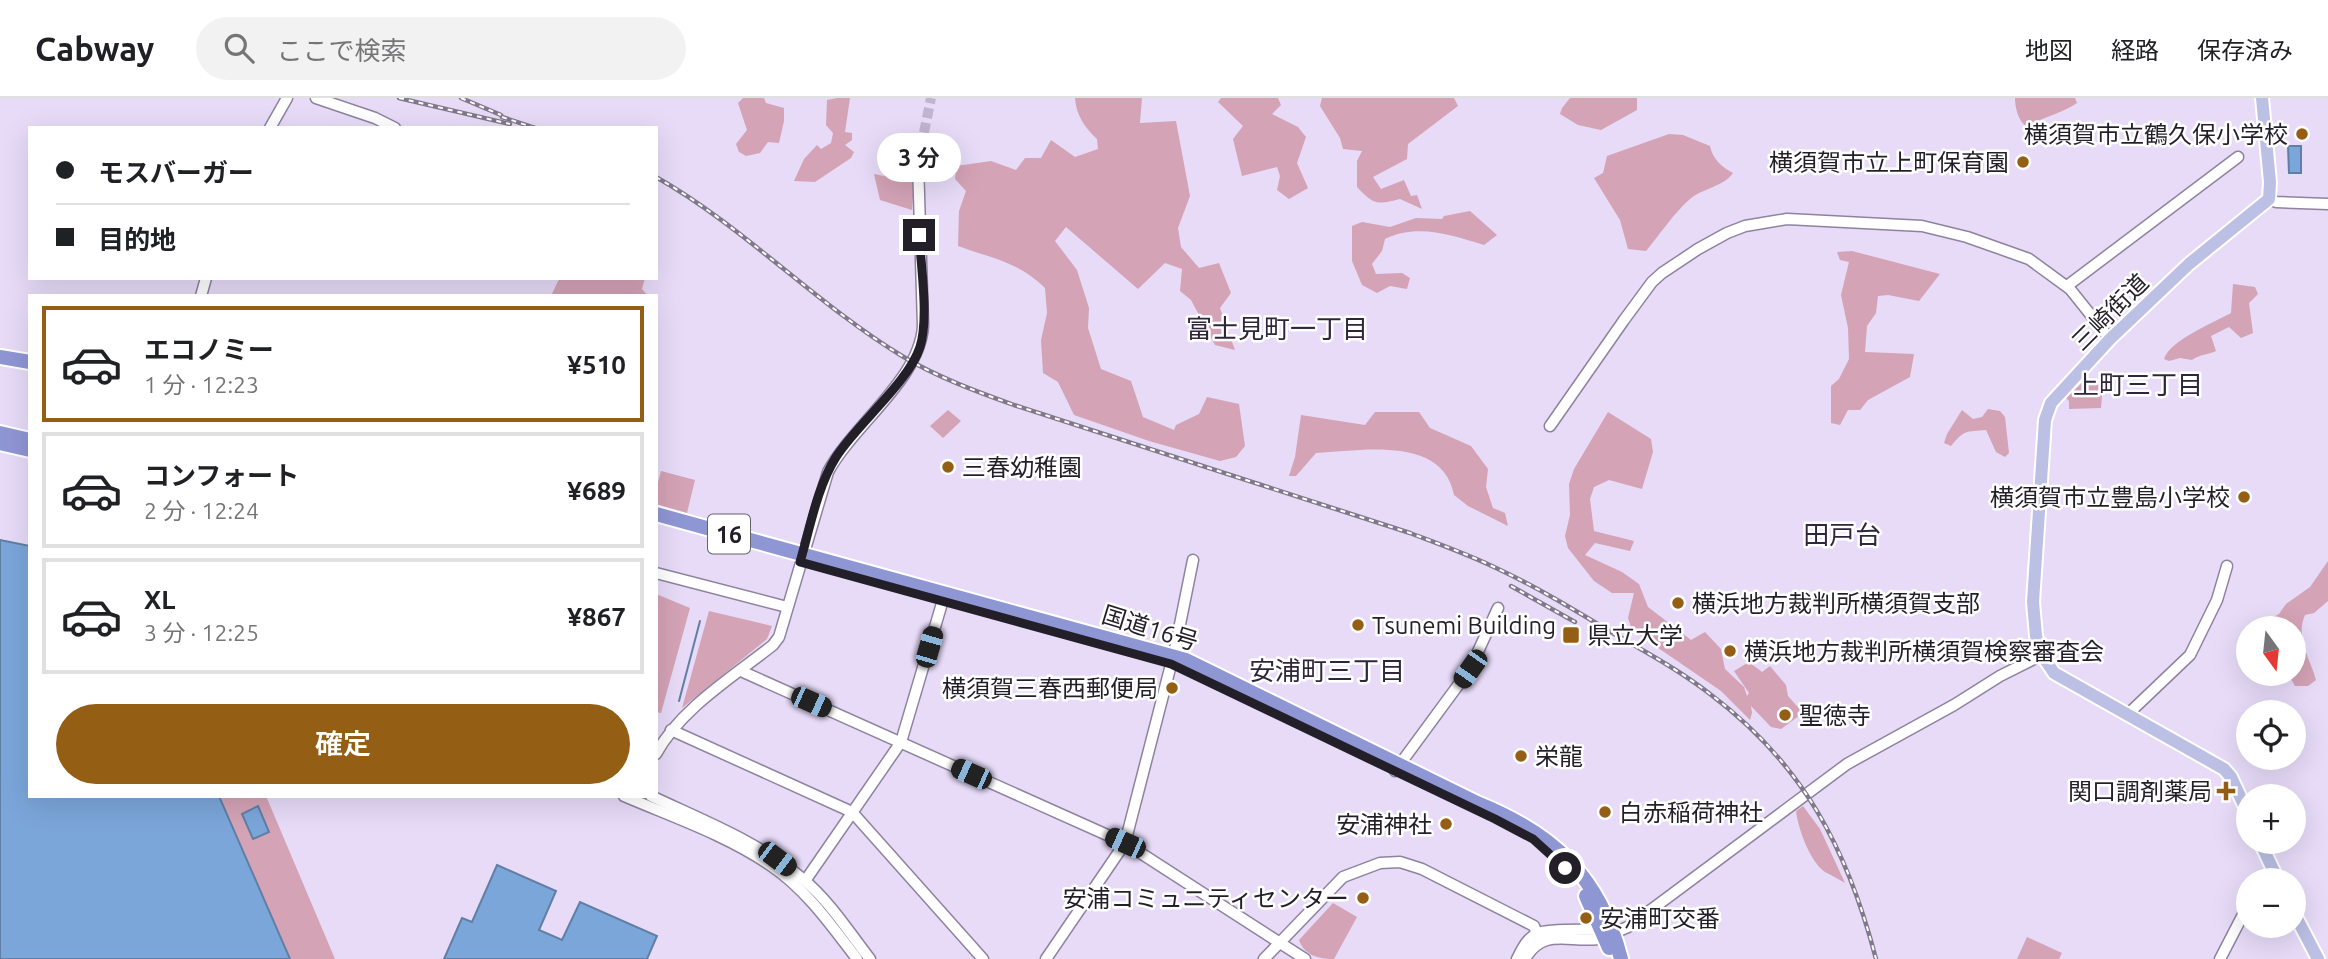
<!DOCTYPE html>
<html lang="ja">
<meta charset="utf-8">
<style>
body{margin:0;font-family:Ubuntu,"Noto Sans JP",sans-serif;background:#f2f2f2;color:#202124;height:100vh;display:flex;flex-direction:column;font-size:26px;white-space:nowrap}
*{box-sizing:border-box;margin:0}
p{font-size:23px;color:#757577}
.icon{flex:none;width:38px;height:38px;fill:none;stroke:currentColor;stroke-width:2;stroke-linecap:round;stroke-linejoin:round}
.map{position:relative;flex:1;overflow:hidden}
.details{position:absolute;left:28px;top:196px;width:630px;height:504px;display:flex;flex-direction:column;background:#fff;border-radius:0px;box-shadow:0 7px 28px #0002}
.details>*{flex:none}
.top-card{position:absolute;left:28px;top:28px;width:630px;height:154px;border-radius:0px;box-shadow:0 7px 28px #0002;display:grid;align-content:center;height:154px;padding:0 28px;background:#fff}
.needle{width:46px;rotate:165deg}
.tools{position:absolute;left:2236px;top:518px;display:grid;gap:14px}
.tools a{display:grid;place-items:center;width:70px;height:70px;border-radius:50%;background:#fff;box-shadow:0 7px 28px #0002;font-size:35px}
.end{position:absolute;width:32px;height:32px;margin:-16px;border:9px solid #231f29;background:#fff;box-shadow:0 0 0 4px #fff}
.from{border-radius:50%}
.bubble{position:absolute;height:49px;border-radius:24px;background:#fff;box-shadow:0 7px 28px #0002;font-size:23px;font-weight:600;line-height:49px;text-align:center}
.car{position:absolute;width:21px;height:42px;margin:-21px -10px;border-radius:9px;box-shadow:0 0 5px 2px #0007;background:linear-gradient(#222 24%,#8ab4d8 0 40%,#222 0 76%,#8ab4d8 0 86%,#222 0)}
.top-card b{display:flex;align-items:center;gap:24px;height:66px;font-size:26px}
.top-card b+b{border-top:2px solid #e0e0e0}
.top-card i{width:18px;height:18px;background:#202124}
ul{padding:12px 0 0;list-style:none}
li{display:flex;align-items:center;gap:21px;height:116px;margin:0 14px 10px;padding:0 14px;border:4px solid #e0e0e0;border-radius:0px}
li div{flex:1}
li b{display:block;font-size:26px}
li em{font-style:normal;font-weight:600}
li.selected{border-color:#945e14}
li>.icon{width:63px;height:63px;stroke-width:1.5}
.cta{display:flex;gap:14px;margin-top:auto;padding:14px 28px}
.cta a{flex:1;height:80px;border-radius:42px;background:#945e14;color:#fff;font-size:28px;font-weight:600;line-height:80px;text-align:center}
header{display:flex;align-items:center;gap:42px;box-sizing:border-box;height:98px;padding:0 35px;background:#fff;border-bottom:2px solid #e0e0e0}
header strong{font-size:33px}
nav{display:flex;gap:38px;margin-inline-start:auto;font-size:24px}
.search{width:490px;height:63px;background:#f2f2f2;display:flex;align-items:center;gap:18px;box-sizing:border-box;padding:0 24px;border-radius:38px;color:#757577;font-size:26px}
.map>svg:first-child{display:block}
.green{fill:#d4a3b6}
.water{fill:#7ba6da;stroke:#617ea5;stroke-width:2}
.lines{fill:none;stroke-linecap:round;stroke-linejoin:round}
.stream{stroke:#617ea5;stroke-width:2}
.minor-tunnel{stroke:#c0b5cf;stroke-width:10;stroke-dasharray:10 5;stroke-linecap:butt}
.minor-casing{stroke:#8e839e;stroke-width:13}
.major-casing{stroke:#fff;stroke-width:16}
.highway-casing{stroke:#fff;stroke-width:18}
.minor{stroke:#fff;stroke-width:10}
.major{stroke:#bcc0e5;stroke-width:12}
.highway{stroke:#8f96d4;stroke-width:14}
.rail-casing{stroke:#80788b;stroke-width:4.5}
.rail{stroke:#fff;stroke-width:2;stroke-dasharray:5;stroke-linecap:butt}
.route{stroke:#231f29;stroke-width:9}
.poi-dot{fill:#945e14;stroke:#fff;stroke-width:2.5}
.labels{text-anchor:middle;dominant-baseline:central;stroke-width:5;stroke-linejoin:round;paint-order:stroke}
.shield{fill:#fff;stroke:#656269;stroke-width:2}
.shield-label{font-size:23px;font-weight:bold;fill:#231f29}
.poi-label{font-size:24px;fill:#231f29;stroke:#fff;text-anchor:start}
.street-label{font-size:24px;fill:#231f29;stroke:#fff}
.neighbourhood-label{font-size:26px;fill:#2f263c;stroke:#fff}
</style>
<header>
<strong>Cabway</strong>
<div class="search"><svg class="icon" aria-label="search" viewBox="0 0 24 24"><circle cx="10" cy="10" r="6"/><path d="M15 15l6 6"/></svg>ここで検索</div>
<nav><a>地図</a><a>経路</a><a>保存済み</a></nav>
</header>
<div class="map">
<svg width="2328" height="861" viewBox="0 0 2328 861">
<rect width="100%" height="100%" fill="#e7dbf8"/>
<g class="green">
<polygon points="743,0 764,0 766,5 784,10 784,23 779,45 768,44 760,55 746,58 739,54 736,46 747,32 738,5"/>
<polygon points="837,0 850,0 845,34 852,35 852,42 845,47 854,54 851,60 815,84 794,83 804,61 817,47 821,51 831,45 833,35 826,27 827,2"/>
<path d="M1075 0H1142L1140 25 1176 23 1190 98 1178 130 1181 149 1199 170 1219 165 1231 195 1220 210 1235 252 1215 247 1191 202 1180 193 1182 171 1165 165 1138 191 1066 129 1055 143 1077 172 1089 210 1088 230 1101 271 1131 283 1143 319 1174 332 1176 327 1199 316 1207 299 1239 306 1245 348 1236 359 1220 363 1149 343 1074 317 1058 284 1043 275 1041 242 1047 215 1045 190C1017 163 993 161 958 148L959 113 966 93 955 81 956 68 991 63 1016 72 1025 60H1041L1051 42 1075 59 1098 51 1097 41C1085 30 1076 17 1075 0Z"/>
<polygon points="1221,0 1278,0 1281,7 1272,16 1298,29 1306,39 1297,65 1308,90 1289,101 1277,92 1280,78 1277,69 1242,78 1233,41 1243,28 1218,4"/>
<path d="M1322 0H1454L1458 8 1408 46 1407 61 1373 79 1381 91 1404 82 1411 98 1417 97 1422 111 1400 101C1377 107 1374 107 1357 89V63L1362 53 1343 51 1340 40 1320 8Z"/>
<polygon points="1570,0 1637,0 1637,12 1601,32 1578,27 1560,16 1562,10"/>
<path d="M2015 0H2075L2077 5C2062 15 2043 20 2026 28 2018 23 2015 9 2015 0Z"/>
<path d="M1669 36 1683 37 1710 48C1713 62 1722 69 1733 75 1723 89 1703 90 1690 101 1674 115 1660 136 1646 153L1628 151 1620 122 1594 80 1603 75 1607 58Z"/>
<path d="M912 45 924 61 914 85 912 112 880 102 874 76 884 78C888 56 889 49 912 45Z"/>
<path d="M1470 113 1497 137 1484 147C1452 137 1417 125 1385 141L1382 153 1372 166 1376 176 1402 175 1410 180 1407 191 1390 188 1377 195 1362 187 1352 163V128L1362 124 1390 129 1416 120 1442 121 1444 118Z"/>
<polygon points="1852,153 1940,176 1919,203 1888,197 1878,198 1876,215 1867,228 1865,254 1914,256 1910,279 1868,302 1860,312 1848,312 1840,327 1831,325 1831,288 1839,281 1849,261 1848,230 1841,197 1849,164 1840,162 1837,154"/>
<polygon points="562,180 645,180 642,191 648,198 551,198 558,183"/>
<path d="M2233 186 2255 189 2258 196 2249 205 2253 235 2241 240 2229 229 2211 238 2216 253C2208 257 2200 256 2192 262L2180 260 2169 263 2164 261C2170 242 2213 225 2231 215Z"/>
<polygon points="2083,284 2103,286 2101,310 2069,311 2069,303 2066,300"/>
<path d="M1988 311 2000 313 2005 319 2009 355 2005 359 1996 354 1986 332C1966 334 1965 331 1951 348L1944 345 1947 336 1962 312 1973 321 1982 319Z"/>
<polygon points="948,312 961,323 943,340 930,328"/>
<path d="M1375 314H1419L1430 330 1471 348 1488 371 1486 389 1493 410 1505 415 1508 428 1468 408 1454 397C1443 337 1360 353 1316 355L1296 378H1289L1295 359 1301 317 1365 327Z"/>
<polygon points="1608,314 1651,341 1653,354 1642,391 1609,382 1594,389 1590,401 1594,433 1634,443 1630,453 1595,445 1585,457 1622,474 1639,486 1648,509 1691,542 1705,534 1721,551 1725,571 1744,589 1747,598 1749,595 1734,573 1749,564 1762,574 1770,568 1786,587 1788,598 1803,615 1781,631 1771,629 1751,608 1752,615 1750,622 1721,593 1632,532 1628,520 1634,495 1612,495 1594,483 1568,450 1565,438 1570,417 1569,386 1574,371"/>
<polygon points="661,373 695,382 687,415 656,406 656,391"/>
<path d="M2328 463V503L2314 515 2305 517C2295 540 2310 560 2316 582L2308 588H2295L2288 576H2294V530H2249V549H2244L2243 540 2249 526 2262 525 2279 516 2286 506 2310 489Z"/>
<polygon points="656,496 690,510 661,615 656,614"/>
<polygon points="709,513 772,528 767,541 682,610"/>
<polygon points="220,698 266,698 335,861 290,861"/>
<path d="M1803 708 1820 731 1845 785C1839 781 1832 778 1825 774 1810 764 1798 730 1796 713Z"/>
<path d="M1333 805 1357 819 1334 861C1318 861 1304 857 1299 842Z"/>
<polygon points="2027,839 2062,855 2059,861 2017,861"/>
</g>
<g class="water">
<polygon points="2288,48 2301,48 2301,75 2289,75"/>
<polygon points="0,442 30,448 30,698 219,698 290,861 0,861"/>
<polygon points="258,708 269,734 253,741 242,716"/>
<polygon points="497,767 556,793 539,832 562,842 580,804 657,838 647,861 444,861 462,820 472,824"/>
</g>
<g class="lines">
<polyline class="stream" points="679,603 700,523"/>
<polyline class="minor-tunnel" points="918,64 931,0"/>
<g class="minor-casing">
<g id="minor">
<polyline points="316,0 375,20 395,30"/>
<polyline points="270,30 287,0"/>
<polyline points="2269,101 2276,104 2328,106"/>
<polyline points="2067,188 2238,59"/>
<polyline points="201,198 206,180"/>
<polyline points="1550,328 1624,222 1652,184 1662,175 1698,151 1727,135 1745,128 1787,121 1922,128 1967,139 2029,161 2070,191 2110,241"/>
<polyline points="656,475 787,509"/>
<polyline points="741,573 1125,745 1305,861"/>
<polyline points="2127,617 2190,557 2217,502 2227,468"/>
<polyline points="671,632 852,714 983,861"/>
<path d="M656 656C680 611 734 578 773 547L779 539 828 374C853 327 920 281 923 228L918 64"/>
<polyline points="1395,673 1470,571 1498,510"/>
<path d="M624 698C673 719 726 737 770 767 806 791 831 827 857 861"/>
<path d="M651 698C704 723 759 744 804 782 830 804 849 834 870 861"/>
<polyline points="805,783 901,644 945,495"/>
<polyline points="1046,861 1125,745 1175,551 1193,462"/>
<polyline points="1264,861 1343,779 1380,765 1400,764 1422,771 1534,828 1537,836 1536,846"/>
<path d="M1517 861C1522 851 1527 840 1538 835 1550 830 1591 832 1606 832"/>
<path d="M1525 861C1543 829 1569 845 1598 841 1608 840 1619 832 1628 829L1847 666 1954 607 2000 578 2042 557"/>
<polyline points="2220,861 2249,805"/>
</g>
</g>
<g class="major-casing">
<g id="major">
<polyline points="2249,718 2231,679 2224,671 2054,575 2042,557 2036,538 2033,504 2045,322 2051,305 2110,241 2189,166 2269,101 2270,84 2262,0"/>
<polyline points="2260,744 2278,782"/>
<polyline points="2294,815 2318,861"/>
</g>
</g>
<g class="highway-casing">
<g id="highway">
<polyline points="0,259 30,264"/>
<polyline points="0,335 30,342"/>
<polyline points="0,345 30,352"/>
<path d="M656 416 1186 562 1477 705C1554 736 1600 779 1621 861"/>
<polyline points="1586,798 1609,850"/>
</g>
</g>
<use href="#minor" class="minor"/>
<use href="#major" class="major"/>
<use href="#highway" class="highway"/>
<g class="rail-casing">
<g id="rail">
<polyline points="399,0 510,26"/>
<polyline points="461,0 501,17"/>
<polyline points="502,19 535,30"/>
<path d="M656 79C744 129 815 205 902 258 937 279 975 293 1014 307L1410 435C1439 446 1467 456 1494 469 1535 488 1573 511 1611 534 1644 553 1679 572 1710 596 1803 666 1847 750 1876 861"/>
<polyline points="1511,488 1575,524"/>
</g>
</g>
<use href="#rail" class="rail"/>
</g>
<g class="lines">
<path class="route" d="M919 137C921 168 929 221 920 249 909 284 857 326 836 359 817 389 810 430 800 464L1171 566 1495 721 1533 741 1565 770"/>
</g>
<g class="poi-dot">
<circle cx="2302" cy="36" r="7"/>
<circle cx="2023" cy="64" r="7"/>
<circle cx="948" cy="369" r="7"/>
<circle cx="2244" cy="399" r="7"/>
<circle cx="1678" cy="505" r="7"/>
<circle cx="1358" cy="527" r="7"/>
<rect x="1562" y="528" width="18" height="18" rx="3.5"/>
<circle cx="1730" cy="553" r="7"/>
<circle cx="1172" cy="590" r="7"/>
<circle cx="1785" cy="617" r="7"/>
<circle cx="1521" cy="658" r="7"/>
<path d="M2222.5 682.5h7v7h7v7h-7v7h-7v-7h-7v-7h7z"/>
<circle cx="1605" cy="714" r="7"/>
<circle cx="1446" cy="726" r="7"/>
<circle cx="1363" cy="800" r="7"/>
<circle cx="1586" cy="820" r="7"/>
</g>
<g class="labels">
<rect class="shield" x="708" y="416.5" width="42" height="39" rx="5"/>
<g class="shield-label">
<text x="729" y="436">16</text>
</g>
<g class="poi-label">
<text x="2288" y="36" text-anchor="end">横須賀市立鶴久保小学校</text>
<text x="2009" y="64" text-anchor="end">横須賀市立上町保育園</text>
<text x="962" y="369">三春幼稚園</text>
<text x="2230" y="399" text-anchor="end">横須賀市立豊島小学校</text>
<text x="1692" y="505">横浜地方裁判所横須賀支部</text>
<text x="1372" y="527">Tsunemi Building</text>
<text x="1587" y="537">県立大学</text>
<text x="1744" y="553">横浜地方裁判所横須賀検察審査会</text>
<text x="1158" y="590" text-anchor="end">横須賀三春西郵便局</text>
<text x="1799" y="617">聖徳寺</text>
<text x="1535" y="658">栄龍</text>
<text x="2212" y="693" text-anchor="end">関口調剤薬局</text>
<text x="1619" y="714">白赤稲荷神社</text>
<text x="1432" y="726" text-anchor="end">安浦神社</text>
<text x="1349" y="800" text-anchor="end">安浦コミュニティセンター</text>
<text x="1600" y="820">安浦町交番</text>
</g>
<g class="street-label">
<text transform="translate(2110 214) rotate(-45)">三崎街道</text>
<text transform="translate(1150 530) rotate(17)">国道16号</text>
</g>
<g class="neighbourhood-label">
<text x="1277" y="230">富士見町一丁目</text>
<text x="2138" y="286">上町三丁目</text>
<text x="1842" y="436">田戸台</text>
<text x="1327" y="572">安浦町三丁目</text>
</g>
</g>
</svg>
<div class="tools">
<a><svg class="needle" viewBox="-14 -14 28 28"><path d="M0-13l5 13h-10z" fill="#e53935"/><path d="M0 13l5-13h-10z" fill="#757577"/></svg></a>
<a><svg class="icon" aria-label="locate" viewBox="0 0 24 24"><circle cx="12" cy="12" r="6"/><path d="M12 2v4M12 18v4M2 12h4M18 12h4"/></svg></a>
<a>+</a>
<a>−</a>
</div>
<i class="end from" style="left:1565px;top:770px"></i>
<i class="end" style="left:919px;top:137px"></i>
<div class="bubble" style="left:877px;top:35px;width:84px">3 分</div>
<i class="car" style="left:929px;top:549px;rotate:16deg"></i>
<i class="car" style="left:1470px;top:571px;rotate:215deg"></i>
<i class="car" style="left:811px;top:604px;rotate:114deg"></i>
<i class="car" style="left:971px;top:676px;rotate:294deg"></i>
<i class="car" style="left:1125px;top:745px;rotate:294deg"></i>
<i class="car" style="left:777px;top:761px;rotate:127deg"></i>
<div class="top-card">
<b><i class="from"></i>モスバーガー</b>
<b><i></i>目的地</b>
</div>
<section class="details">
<ul>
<li class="selected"><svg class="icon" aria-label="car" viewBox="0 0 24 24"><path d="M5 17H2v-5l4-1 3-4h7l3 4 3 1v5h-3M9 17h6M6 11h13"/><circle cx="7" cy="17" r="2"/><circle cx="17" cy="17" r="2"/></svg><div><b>エコノミー</b><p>1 分 · 12:23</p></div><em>¥510</em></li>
<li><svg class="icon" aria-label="car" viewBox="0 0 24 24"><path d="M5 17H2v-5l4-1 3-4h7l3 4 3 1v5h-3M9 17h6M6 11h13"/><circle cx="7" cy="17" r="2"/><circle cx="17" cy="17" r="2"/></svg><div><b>コンフォート</b><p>2 分 · 12:24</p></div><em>¥689</em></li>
<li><svg class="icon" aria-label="car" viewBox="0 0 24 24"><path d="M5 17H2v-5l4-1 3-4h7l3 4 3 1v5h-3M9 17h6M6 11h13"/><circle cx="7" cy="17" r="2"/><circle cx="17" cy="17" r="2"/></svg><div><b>XL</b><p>3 分 · 12:25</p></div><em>¥867</em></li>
</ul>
<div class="cta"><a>確定</a></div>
</section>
</div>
